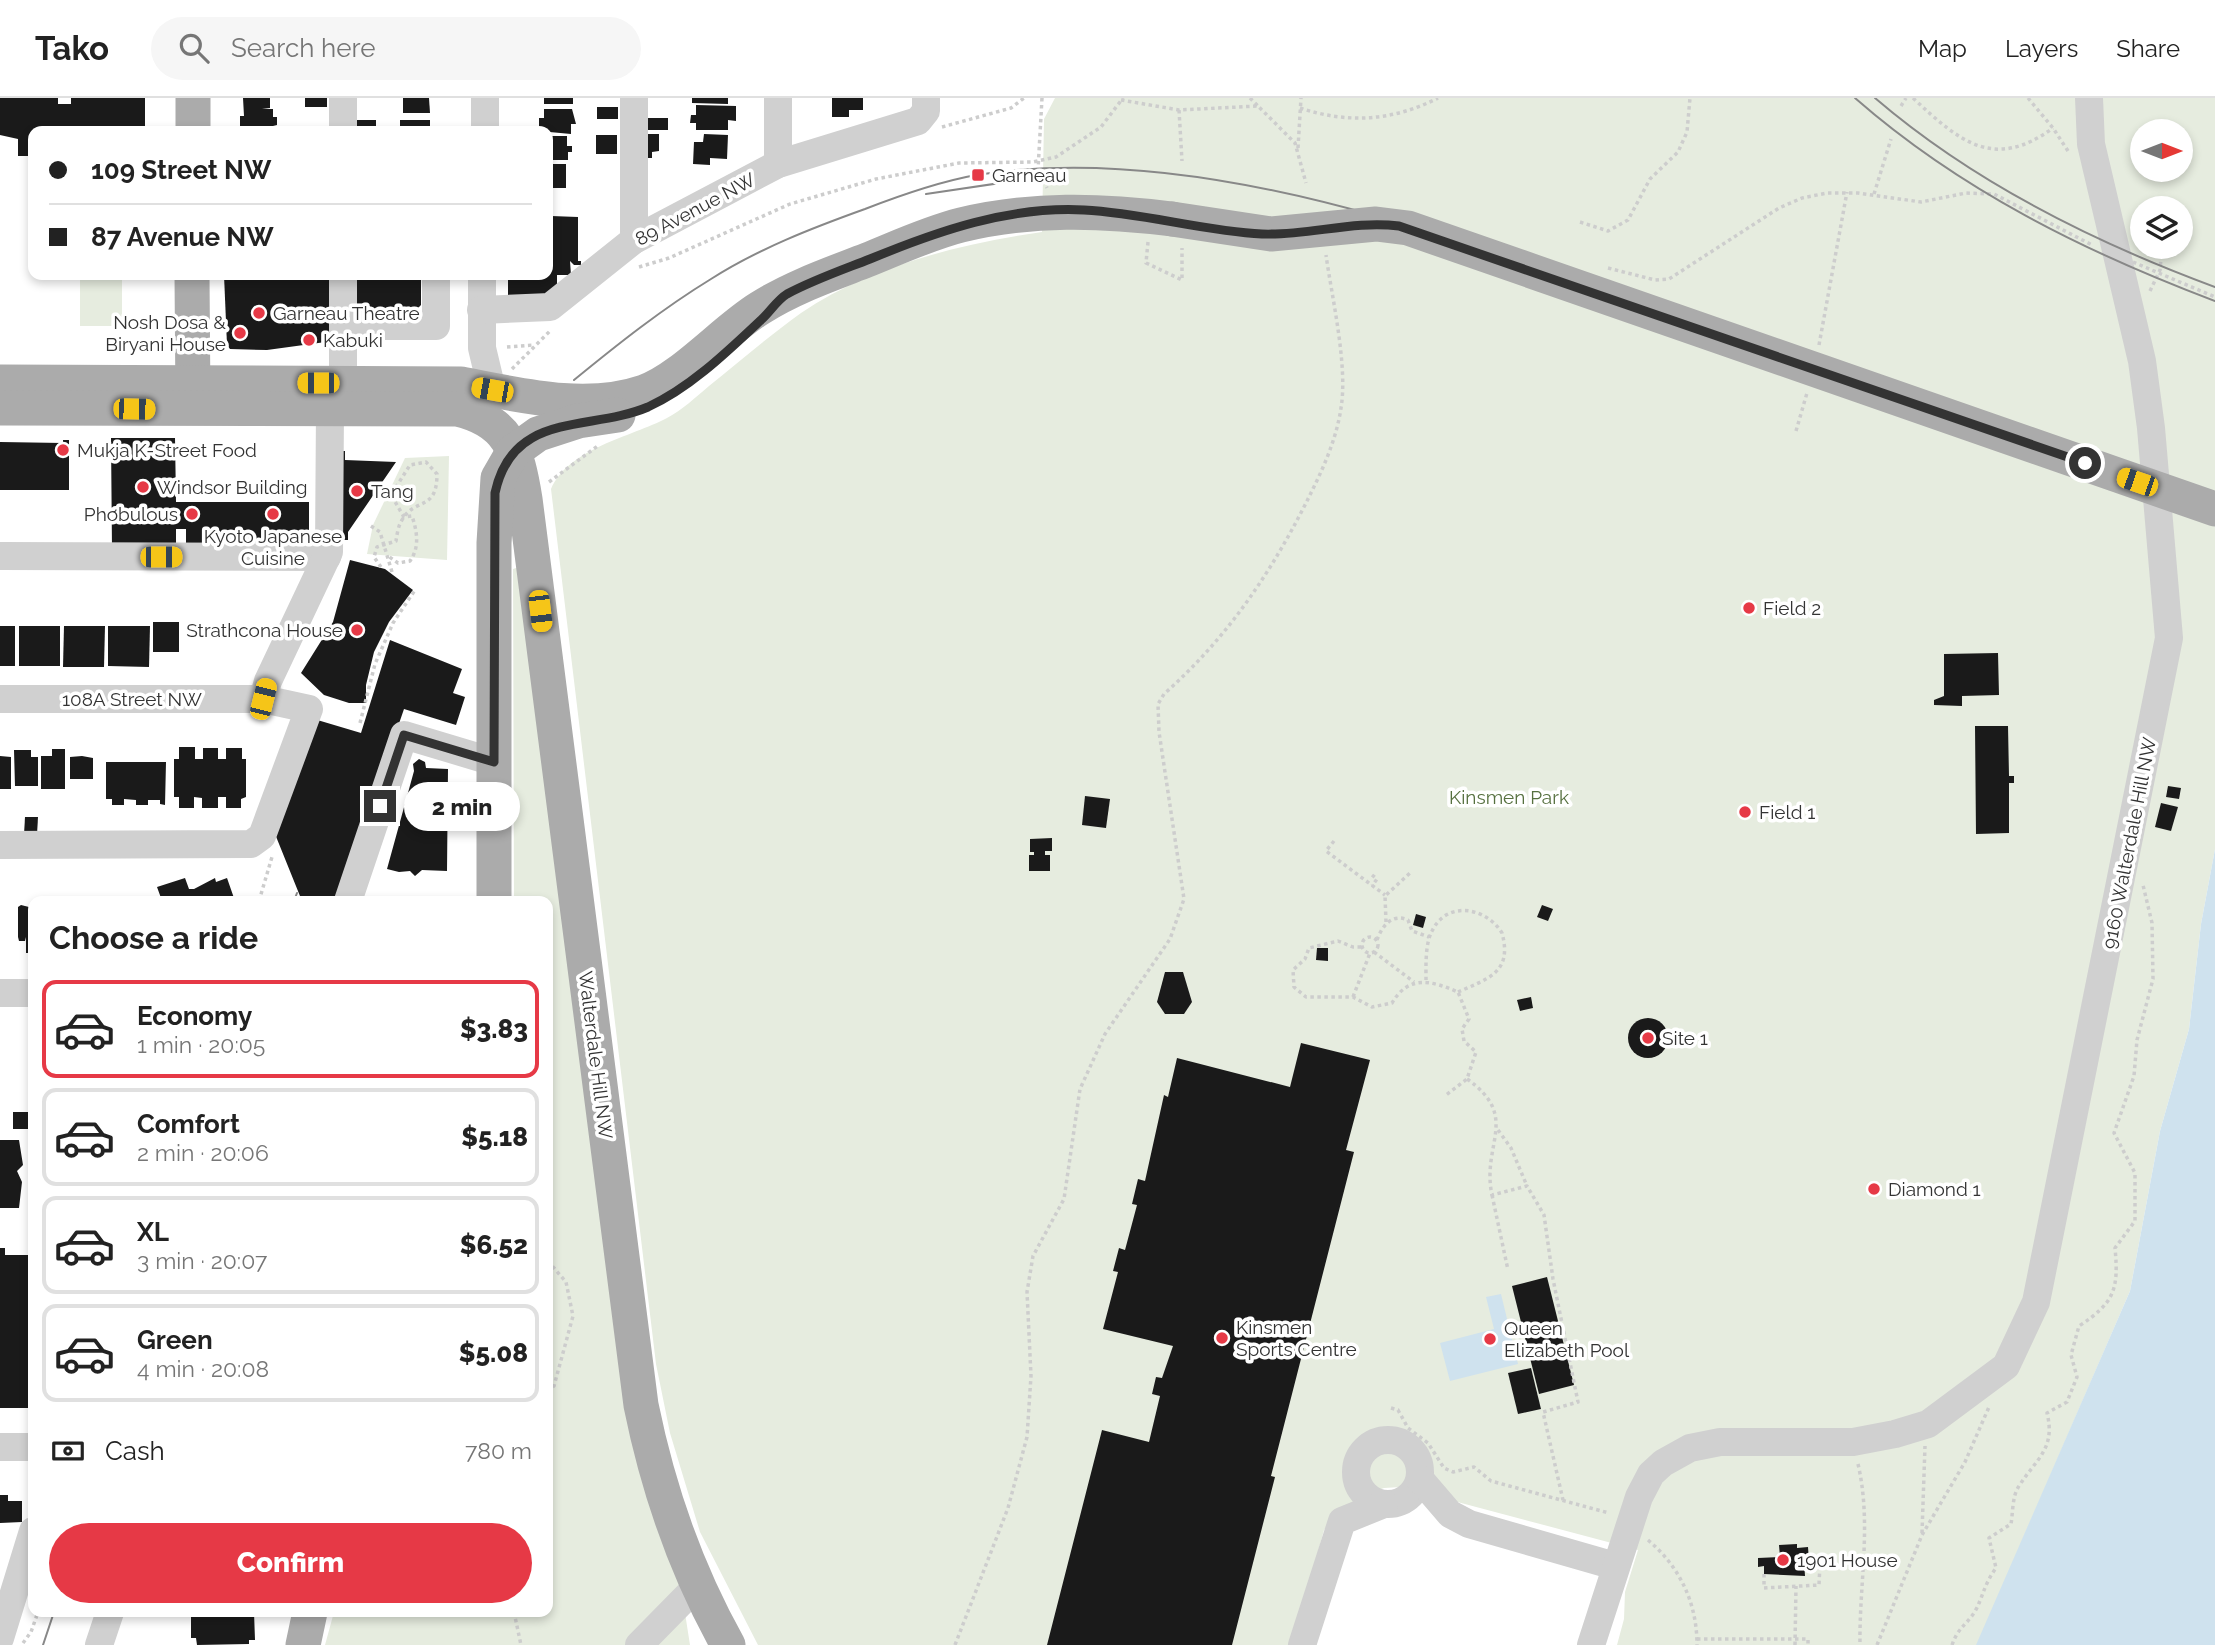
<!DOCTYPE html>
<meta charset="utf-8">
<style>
body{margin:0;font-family:Raleway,sans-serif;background:#f6f6f6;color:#222;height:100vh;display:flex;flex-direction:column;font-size:26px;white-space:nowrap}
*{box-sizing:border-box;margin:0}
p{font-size:23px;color:#767676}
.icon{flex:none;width:38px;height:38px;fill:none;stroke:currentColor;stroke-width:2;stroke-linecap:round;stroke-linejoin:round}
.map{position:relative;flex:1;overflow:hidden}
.drawer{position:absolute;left:28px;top:798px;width:525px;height:721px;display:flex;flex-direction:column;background:#fff;border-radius:14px;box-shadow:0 4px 10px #0003}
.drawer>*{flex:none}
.guide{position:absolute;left:28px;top:28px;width:525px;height:154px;border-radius:14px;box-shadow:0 4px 10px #0003;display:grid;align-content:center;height:154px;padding:0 21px;background:#fff}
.needle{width:46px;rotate:90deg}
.buttons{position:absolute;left:2130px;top:21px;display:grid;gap:14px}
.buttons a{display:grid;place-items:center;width:63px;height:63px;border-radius:50%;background:#fff;box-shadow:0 4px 10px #0003;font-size:35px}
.end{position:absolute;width:32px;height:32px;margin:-16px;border:9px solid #333;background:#fff;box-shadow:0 0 0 4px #fff}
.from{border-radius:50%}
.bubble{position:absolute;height:49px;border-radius:24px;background:#fff;box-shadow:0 4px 10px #0003;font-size:23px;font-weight:800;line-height:49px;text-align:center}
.car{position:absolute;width:21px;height:42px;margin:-21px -10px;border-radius:9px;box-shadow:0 0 5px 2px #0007;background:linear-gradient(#f5c518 24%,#345 0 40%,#f5c518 0 76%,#345 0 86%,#f5c518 0)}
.guide b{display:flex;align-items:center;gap:24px;height:66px;font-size:26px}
.guide b+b{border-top:2px solid #e0e0e0}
.guide i{width:18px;height:18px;background:#222}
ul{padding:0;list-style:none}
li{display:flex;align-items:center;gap:21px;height:98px;margin:0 14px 10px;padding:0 7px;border:4px solid #e0e0e0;border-radius:14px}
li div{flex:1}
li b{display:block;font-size:26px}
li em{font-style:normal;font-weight:800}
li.current{border-color:#e63946}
li>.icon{width:63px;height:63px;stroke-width:1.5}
h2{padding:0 21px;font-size:32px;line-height:84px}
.pay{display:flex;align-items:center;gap:18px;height:77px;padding:0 21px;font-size:26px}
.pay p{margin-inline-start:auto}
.action{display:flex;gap:14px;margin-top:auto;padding:14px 21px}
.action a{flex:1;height:80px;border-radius:42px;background:#e63946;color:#fff;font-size:28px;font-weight:800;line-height:80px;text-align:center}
header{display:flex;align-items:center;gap:42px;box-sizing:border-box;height:98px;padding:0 35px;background:#fff;border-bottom:2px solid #e0e0e0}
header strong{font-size:33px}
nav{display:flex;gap:38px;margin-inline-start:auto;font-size:24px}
.search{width:490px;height:63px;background:#f6f6f6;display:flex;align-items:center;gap:18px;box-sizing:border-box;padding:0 24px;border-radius:38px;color:#767676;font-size:26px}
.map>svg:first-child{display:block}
.green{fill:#e6ecdf;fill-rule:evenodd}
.water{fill:#cfe2ee}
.building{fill:#1a1a1a}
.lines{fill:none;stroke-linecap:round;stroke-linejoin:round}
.path{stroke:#cdcdcd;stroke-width:3.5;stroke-dasharray:3.5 3.5;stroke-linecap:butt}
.minor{stroke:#d0d0d0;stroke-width:28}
.major{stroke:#ababab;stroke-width:35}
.tram{stroke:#888;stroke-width:2}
.path-bridge{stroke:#cdcdcd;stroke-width:3.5;stroke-dasharray:3.5 3.5;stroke-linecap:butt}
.major-bridge{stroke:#ababab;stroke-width:35}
.route{stroke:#333;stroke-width:9}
.poi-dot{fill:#e63946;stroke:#fff;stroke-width:2.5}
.labels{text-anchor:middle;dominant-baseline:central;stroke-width:7;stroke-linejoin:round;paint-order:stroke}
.poi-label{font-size:19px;fill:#333;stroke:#fff;text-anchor:start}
.street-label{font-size:19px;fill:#333;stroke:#fff}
.park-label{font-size:19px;fill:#56703f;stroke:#fff}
</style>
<header>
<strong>Tako</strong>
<div class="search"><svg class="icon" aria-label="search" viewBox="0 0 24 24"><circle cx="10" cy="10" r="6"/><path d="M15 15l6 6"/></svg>Search here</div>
<nav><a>Map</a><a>Layers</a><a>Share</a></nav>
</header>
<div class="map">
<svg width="2215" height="1547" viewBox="0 0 2215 1547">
<rect width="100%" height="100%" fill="#fff"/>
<g class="green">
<path d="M1055 0H2215V751L2201 826 2189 931 2160 1033 2130 1193 1977 1547H1617L1624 1521 1625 1494 1638 1452 1401 1389 1384 1390 1362 1398 1324 1432 1292 1547H758L700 1434 670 1335 656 1266 551 391C569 350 631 339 667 320 682 312 696 299 709 288 739 264 769 238 801 215 870 168 960 146 1042 134L1044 21ZM2142 33H2180V72H2142ZM2142 110H2180V149H2142Z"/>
<rect x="80" y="177" width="42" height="51"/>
<polygon points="449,358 447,462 367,456 373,427 405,360"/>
<polygon points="522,468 690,1547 325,1547 334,1514 548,1514 548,803 514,803 513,471"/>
</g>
<g class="water">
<polygon points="2215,751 2215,1547 1976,1547 2130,1193 2160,1033 2189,931 2201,826"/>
<polygon points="1501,1196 1518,1266 1450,1283 1440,1245 1494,1231 1486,1199"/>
</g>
<g class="building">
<polygon points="0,0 58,0 58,6 71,6 71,0 145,0 145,33 33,33 33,58 18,58 18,41 0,37"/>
<polygon points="243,0 270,0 270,10 262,11 273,11 273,19 277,19 277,27 273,28 280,29 280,33 240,33 240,18 244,18"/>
<rect x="305" y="0" width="22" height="9"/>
<polygon points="403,0 429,0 430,15 403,15"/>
<rect x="544" y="0" width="29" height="6"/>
<polygon points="692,0 728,0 728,6 692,5"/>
<polygon points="832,0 863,0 863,12 849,12 849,19 832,19"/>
<polygon points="696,7 736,8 736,23 728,22 728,32 696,32 696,25 690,25 691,17 696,17"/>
<rect x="597" y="9" width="21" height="12"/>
<polygon points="544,11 572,11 576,26 571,26 571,36 539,33 539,20 544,20"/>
<rect x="647" y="20" width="21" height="12"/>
<polygon points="354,22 376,22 376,33 353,33"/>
<rect x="400" y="22" width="30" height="11"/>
<polygon points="639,36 659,36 659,53 652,54 652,60 644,60"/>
<polygon points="704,36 728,37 727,61 710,60 710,67 693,66 694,44 703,44"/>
<rect x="596" y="37" width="21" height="19"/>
<polygon points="548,38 567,38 567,48 572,48 572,54 568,54 568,62 548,62"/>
<polygon points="548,66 566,66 566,90 551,90 551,118 578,119 578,163 581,163 581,167 574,167 570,163 571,177 557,177 557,187 540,203 508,200 508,177 548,177"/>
<polygon points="224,177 340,177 333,243 267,252 230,251 227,247"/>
<polygon points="349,177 421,177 421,207 415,213 378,212 378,217 348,217"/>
<polygon points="111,340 175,340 176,404 309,404 309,452 186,452 186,431 176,431 176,451 112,452"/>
<polygon points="63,342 69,342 69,392 0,392 0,344 63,345"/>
<polygon points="337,353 345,353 345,362 396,364 348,434 348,442 339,442"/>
<polygon points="350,462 385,471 413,492 389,524 374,554 366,587 366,605 349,605 324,597 301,575 333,524"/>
<rect x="153" y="524" width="26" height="30"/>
<rect x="0" y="528" width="15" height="40"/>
<rect x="19" y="528" width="41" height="40"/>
<polygon points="64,528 105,528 104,569 63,569"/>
<polygon points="108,528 150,528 149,569 108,568"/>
<polygon points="390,542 462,571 453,595 465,599 456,627 404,611 338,803 302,803 275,736 314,621 361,635"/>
<polygon points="1998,555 1999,597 1962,598 1962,608 1934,607 1934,602 1944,598 1944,556"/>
<polygon points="1975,628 2008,628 2009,678 2014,678 2014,685 2009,685 2009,735 1976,736"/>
<polygon points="179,649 195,649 195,661 203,661 203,650 218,650 218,661 226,661 226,650 242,650 242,661 246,661 246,699 241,701 241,710 226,710 226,699 218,699 218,710 202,710 202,700 194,699 194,710 179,710 179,699 174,699 174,661 179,661"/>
<polygon points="52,651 65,651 65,691 41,691 41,658 52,658"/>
<polygon points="14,652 31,652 31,659 38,659 38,688 15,688"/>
<polygon points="0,658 11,659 11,691 0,691"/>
<polygon points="82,658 93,660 93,681 70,681 70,659"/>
<polygon points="419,661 425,664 426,670 448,671 447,773 422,772 415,778 410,773 399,774 387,771 414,673 413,666"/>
<polygon points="106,664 166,664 165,707 160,706 160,702 148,702 148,707 136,707 136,702 124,701 124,707 112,707 112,701 106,701"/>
<polygon points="2168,688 2181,690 2179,701 2166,699"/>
<polygon points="1085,698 1110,701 1106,730 1082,727"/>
<polygon points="2161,705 2178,709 2171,733 2155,729"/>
<polygon points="25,719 38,719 37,737 24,737"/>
<polygon points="1052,740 1052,753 1045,753 1045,757 1050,757 1050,773 1029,773 1029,757 1034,757 1034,754 1030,754 1030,741"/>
<polygon points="185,780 189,791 194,791 215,780 216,784 227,780 235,803 154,803 161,800 157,789"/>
<polygon points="21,807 33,810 33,855 26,855 26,839 25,843 19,843 18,839 18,809"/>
<polygon points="1542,807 1553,811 1548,823 1537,819"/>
<polygon points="1416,816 1426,819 1423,830 1413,827"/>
<polygon points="1317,850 1328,850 1328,863 1316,862"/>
<polygon points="1165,874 1183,874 1192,904 1184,916 1165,916 1157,904"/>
<polygon points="1531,899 1533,910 1520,913 1517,902"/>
<circle cx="1648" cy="940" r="20"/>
<polygon points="1301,945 1370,962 1346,1052 1354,1054 1271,1378 1275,1379 1232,1547 1047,1547 1102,1332 1149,1344 1160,1298 1152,1296 1156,1279 1162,1280 1173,1248 1103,1231 1118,1174 1113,1173 1119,1150 1125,1152 1137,1107 1132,1106 1138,1081 1145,1083 1164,997 1168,999 1177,960 1290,989"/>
<polygon points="13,1014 32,1014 33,1031 13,1031"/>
<polygon points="0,1042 19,1042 23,1067 17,1073 22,1084 19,1110 0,1110"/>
<polygon points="0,1150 5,1150 5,1157 33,1157 33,1310 0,1310"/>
<polygon points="1547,1179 1574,1287 1539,1296 1512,1188"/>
<polygon points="1531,1270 1541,1311 1518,1316 1508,1275"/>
<polygon points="0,1397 8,1397 8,1403 22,1403 22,1424 0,1425"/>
<polygon points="1797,1446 1797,1450 1808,1449 1809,1463 1804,1463 1805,1478 1764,1476 1764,1468 1758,1469 1758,1460 1780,1459 1779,1447"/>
<polygon points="191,1514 254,1514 255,1542 249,1542 249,1546 197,1547 196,1540 191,1540"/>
</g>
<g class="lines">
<g class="path">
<polyline points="1042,0 1038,72 1047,90"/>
<polyline points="1250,0 1258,8"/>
<path d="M1913 0C1960 44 1994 73 2053 30"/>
<polyline points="2028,0 2053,30 2068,53"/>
<polyline points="1121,2 1179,12 1258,8 1295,45 1306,85"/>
<polyline points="1901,8 1906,0"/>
<path d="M1300 10C1348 26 1393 23 1438 0"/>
<polyline points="1179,12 1182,63"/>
<polyline points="942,29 1011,10 1024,0"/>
<polyline points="1298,50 1301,0"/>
<polyline points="1874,96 1891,41"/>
<polyline points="1580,124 1608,133 1628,122 1650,81 1678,54 1687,34 1690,0"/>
<polyline points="1148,144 1146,165 1182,182 1182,150"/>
<polyline points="639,169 669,160 790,106 876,81 959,65 1033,64 1056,59 1101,29 1123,0"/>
<polyline points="1608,170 1655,182 1669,181 1779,110 1802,100 1827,95 1858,95 1921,104 1966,95 1994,96 2092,147"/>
<polyline points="2150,193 2160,172 2162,149"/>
<polyline points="1819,247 1847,94"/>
<polyline points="507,249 533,247"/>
<polyline points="512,271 551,232"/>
<polyline points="1796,333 1807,295"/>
<polyline points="549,384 599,347"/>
<polyline points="371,428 380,434 392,474"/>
<path d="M381 469 374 459 377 449 396 443C397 437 398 428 402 422 415 399 437 414 437 376L426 364 410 367 391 397 404 419 412 418C417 433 420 449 410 463L398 465 388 458"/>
<polyline points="360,625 375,566 393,525 415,492"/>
<polyline points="1334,743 1326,753 1385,797"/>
<polyline points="1372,777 1377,781 1372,788"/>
<polyline points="259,803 272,759"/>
<polyline points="1386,824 1385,798 1410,775"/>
<circle cx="1370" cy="847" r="8"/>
<path d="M1377 842C1382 828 1392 815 1408 822L1412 833 1429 839"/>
<path d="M1361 849H1353L1338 843 1309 850 1305 861 1293 872 1294 889 1306 899H1353L1372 909 1392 905C1409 876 1432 883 1458 894L1469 921 1462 931 1464 943 1476 954 1467 981 1446 997"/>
<polyline points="1374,854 1414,884"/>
<path d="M1426 882C1426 868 1425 846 1432 833 1447 802 1486 809 1502 835 1513 875 1487 881 1458 894"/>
<polyline points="1353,899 1370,855"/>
<path d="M1467 981C1521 1019 1481 1046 1492 1097L1527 1088 1544 1117 1553 1181 1578 1304 1543 1314 1563 1402"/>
<polyline points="1498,1032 1511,1050 1527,1088"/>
<polyline points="1492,1097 1508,1172"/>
<polyline points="548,1163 566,1184 573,1218 554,1288 548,1292"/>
<polyline points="1391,1310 1398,1312 1408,1330 1428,1345 1444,1370 1453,1374 1474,1369 1491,1383 1609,1415"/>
<path d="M1858 1366C1872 1426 1859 1487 1860 1547"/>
<polyline points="1922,1435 1925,1348"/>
<path d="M1648 1442C1680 1469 1697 1505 1697 1547"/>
<polyline points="1820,1468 1864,1468"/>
<polyline points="1764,1476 1764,1490 1819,1487 1820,1465 1804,1466"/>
<polyline points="514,1514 521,1547"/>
<polyline points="1697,1541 1808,1541 1808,1547"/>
<polyline points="23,1545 31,1534 38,1514"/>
<path d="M955 1547 1008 1410 1027 1339 1031 1278 1027 1194 1033 1158 1064 1101 1080 991 1105 936 1170 841 1184 801 1159 634 1158 606 1164 596C1226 541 1269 478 1306 405 1321 375 1336 344 1341 310 1348 268 1332 200 1326 157"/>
<polyline points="1795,1547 1796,1488"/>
<polyline points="1877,1547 1922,1437 1965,1364 1989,1309"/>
<path d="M1952 1547C1958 1530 1965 1528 1974 1515 1983 1500 1983 1488 1996 1470L1989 1440 2011 1426C2013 1415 2012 1398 2019 1388 2036 1361 2056 1351 2047 1315L2067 1304 2077 1279 2071 1257 2079 1228C2114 1205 2119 1192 2115 1150L2135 1123V1075L2114 1035 2134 978 2137 942 2153 881 2152 825 2143 787"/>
</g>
<g class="minor">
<polyline points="343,33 343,0"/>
<polyline points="485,33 485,0"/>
<polyline points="778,66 778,0"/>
<polyline points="634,142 634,0"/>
<polyline points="343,177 343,285"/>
<polyline points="482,177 482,250 492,292"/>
<polyline points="481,212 550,209 634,142 778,66 918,23 926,13 926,0"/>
<polyline points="343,228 436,228 436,177"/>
<polyline points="0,458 327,459"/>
<polyline points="0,601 263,601 309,611 262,738 251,746 0,747"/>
<polyline points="263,601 268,583 329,454 330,311"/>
<polyline points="348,803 404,637 494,664"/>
<polyline points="0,895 33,895"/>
<circle cx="1388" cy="1374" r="32"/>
<polyline points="0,1349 33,1349"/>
<polyline points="1420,1381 1450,1416 1469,1426 1615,1468"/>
<polyline points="0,1540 33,1433"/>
<polyline points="99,1547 110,1514"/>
<polyline points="639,1547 698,1487"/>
<polyline points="1302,1547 1342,1423 1384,1406"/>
<polyline points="1591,1547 1639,1399 1651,1376 1663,1365 1690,1350 1720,1344 1853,1344 1895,1336 1928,1326 2006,1268 2036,1204 2169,540 2151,330 2142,263 2091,46 2089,0"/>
</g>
<g class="major">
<polyline points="193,33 193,0"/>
<polyline points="192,177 193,308"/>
<path d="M0 284 461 286C519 297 586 314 644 294 683 280 724 232 760 210 793 189 831 176 867 162 897 150 929 135 961 127 1032 110 1100 112 1172 121"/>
<path d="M0 310 457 311C509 323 517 352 525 401L641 1307C658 1391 686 1472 728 1547"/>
<polyline points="494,803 494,445 498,380 513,354 538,336 578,323 618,317"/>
<polyline points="303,1547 310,1514"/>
</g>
<g class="tram">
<path d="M1855 0C1960 92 2085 154 2215 203"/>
<path d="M1875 0C1974 85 2093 144 2215 189"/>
<polyline points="926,96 1034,80"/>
<path d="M574 282C618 246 662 211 711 181 758 151 812 130 865 111 901 97 938 84 976 77 1107 56 1254 83 1380 119L2215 412"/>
<polyline points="294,803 297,795"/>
<polyline points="43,1547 54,1514"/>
</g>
<polyline class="path-bridge" points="2133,164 2215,199"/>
<polyline class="major-bridge" points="1172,121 1271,136 1376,126 1408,130 2215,411"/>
</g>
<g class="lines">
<path class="route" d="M380 708 404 637 494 664 495 395C513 312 589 334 648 309 690 290 728 253 761 222 770 214 777 202 787 196 813 182 842 172 870 161 938 133 1009 108 1084 112 1144 115 1203 133 1262 136 1308 138 1353 122 1399 128L2085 365"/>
</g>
<g class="poi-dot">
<rect x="971" y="70" width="14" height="14" rx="3.5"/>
<circle cx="259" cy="215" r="7"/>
<circle cx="240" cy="235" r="7"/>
<circle cx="309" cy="242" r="7"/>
<circle cx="63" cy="352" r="7"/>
<circle cx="143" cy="389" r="7"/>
<circle cx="357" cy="393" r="7"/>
<circle cx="192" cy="416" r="7"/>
<circle cx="273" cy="416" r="7"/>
<circle cx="1749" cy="510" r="7"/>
<circle cx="357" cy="532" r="7"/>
<circle cx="1745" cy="714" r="7"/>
<circle cx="1648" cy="940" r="7"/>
<circle cx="1874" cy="1091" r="7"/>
<circle cx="1222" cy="1240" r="7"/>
<circle cx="1490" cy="1241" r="7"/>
<circle cx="1783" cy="1462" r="7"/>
</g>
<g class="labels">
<g class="poi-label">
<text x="992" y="77">Garneau</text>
<text x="273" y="215">Garneau Theatre</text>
<text x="226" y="224" text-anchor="end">Nosh Dosa &amp;<tspan x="226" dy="22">Biryani House</tspan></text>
<text x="323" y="242">Kabuki</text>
<text x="77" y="352">Mukja K-Street Food</text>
<text x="157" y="389">Windsor Building</text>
<text x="371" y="393">Tang</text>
<text x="178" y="416" text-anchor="end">Phơbulous</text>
<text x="273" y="438" text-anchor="middle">Kyoto Japanese<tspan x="273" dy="22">Cuisine</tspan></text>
<text x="1763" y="510">Field 2</text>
<text x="343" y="532" text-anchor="end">Strathcona House</text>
<text x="1759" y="714">Field 1</text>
<text x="1662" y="940">Site 1</text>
<text x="1888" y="1091">Diamond 1</text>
<text x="1236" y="1229">Kinsmen<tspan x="1236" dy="22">Sports Centre</tspan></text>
<text x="1504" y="1230">Queen<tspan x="1504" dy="22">Elizabeth Pool</tspan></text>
<text x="1797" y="1462">1901 House</text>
</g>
<g class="street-label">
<text transform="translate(695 111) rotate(-28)">89 Avenue NW</text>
<text x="132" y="601">108A Street NW</text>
<text transform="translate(2129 745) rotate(-79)">9160 Walterdale Hill NW</text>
<text transform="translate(596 957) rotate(83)">Walterdale Hill NW</text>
</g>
<g class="park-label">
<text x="1509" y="699">Kinsmen Park</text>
</g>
</g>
</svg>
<div class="buttons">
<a><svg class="needle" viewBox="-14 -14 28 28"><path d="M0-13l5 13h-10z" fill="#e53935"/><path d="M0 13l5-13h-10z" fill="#767676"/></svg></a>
<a><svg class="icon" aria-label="layers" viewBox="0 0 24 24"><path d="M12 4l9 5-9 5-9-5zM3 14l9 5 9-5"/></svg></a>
</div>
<i class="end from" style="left:2085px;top:365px"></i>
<i class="end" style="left:380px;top:708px"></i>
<div class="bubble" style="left:404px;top:684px;width:116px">2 min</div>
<i class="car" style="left:318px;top:285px;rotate:270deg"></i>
<i class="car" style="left:492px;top:292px;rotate:280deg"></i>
<i class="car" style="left:134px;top:311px;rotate:91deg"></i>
<i class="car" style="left:2137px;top:384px;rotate:289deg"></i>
<i class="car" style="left:161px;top:459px;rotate:90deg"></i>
<i class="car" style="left:540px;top:513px;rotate:173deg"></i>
<i class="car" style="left:263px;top:601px;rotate:14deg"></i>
<div class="guide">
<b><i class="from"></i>109 Street NW</b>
<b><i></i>87 Avenue NW</b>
</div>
<section class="drawer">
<h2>Choose a ride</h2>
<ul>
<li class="current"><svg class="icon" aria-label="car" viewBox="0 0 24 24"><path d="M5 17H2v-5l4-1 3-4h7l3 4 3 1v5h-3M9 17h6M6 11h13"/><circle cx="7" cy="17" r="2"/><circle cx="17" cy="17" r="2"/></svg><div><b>Economy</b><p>1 min · 20:05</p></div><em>$3.83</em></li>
<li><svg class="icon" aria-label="car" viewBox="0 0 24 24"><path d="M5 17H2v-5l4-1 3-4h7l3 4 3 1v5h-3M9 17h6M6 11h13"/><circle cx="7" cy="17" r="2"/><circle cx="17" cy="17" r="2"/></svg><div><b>Comfort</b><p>2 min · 20:06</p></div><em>$5.18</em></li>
<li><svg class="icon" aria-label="car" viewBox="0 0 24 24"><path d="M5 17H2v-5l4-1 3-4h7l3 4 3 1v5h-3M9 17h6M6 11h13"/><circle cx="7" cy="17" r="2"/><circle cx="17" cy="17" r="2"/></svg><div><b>XL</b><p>3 min · 20:07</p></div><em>$6.52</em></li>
<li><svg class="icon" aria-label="car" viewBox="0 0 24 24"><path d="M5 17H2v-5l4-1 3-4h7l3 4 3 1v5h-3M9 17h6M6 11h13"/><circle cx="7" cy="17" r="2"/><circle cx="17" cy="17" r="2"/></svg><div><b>Green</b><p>4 min · 20:08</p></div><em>$5.08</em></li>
</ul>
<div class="pay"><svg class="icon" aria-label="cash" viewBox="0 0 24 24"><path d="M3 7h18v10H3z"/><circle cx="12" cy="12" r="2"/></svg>Cash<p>780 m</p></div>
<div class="action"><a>Confirm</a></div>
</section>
</div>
